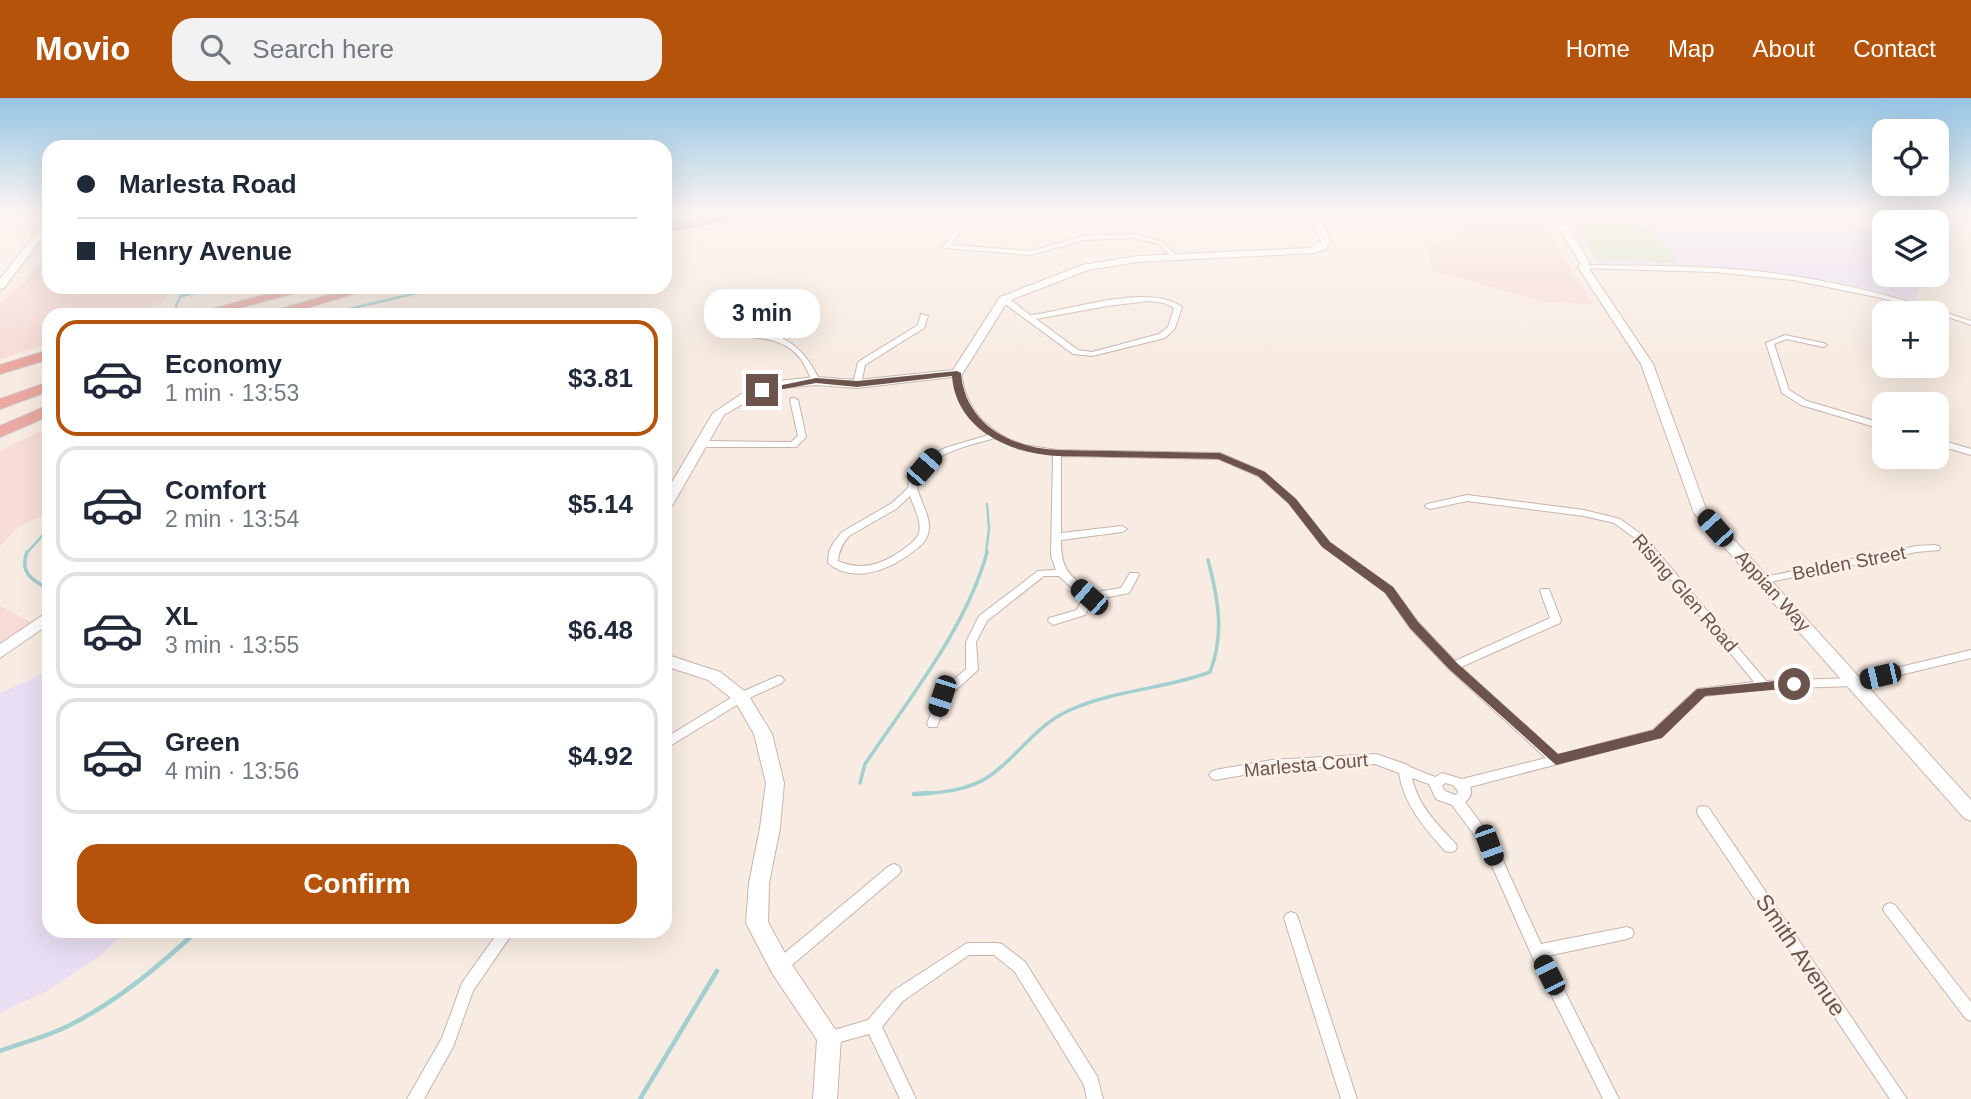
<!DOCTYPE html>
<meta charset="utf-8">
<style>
body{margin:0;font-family:Helvetica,sans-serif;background:#f2f2f3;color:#1f2937;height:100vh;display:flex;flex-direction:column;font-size:26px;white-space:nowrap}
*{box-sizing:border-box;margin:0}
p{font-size:23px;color:#747a83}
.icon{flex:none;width:38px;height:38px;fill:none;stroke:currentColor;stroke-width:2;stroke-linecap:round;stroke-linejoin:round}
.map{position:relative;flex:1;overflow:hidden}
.side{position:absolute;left:42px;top:210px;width:630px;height:630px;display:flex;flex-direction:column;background:#fff;border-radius:21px;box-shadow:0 7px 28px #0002}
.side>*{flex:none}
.guide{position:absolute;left:42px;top:42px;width:630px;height:154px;border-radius:21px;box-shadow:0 7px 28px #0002;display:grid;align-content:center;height:154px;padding:0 35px;background:#fff}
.fabs{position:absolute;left:1872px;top:21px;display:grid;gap:14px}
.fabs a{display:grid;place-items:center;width:77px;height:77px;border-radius:14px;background:#fff;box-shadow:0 7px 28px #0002;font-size:35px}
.end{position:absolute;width:32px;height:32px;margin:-16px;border:9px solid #6c534c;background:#fff;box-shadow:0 0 0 4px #fff}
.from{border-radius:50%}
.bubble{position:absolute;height:49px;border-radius:21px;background:#fff;box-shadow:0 7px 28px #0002;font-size:23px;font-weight:600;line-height:49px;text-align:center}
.car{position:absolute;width:21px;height:42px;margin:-21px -10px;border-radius:9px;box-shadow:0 0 5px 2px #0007;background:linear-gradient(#222 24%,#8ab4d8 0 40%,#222 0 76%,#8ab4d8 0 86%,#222 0)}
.guide b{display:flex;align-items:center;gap:24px;height:66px;font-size:26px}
.guide b+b{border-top:2px solid #e0e1e3}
.guide i{width:18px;height:18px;background:#1f2937}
ul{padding:12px 0 0;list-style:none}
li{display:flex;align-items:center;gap:21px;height:116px;margin:0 14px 10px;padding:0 21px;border:4px solid #e0e1e3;border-radius:21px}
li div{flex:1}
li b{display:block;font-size:26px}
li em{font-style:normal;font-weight:600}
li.current{border-color:#b45309}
li>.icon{width:63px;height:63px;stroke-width:1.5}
.primary-button{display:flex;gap:14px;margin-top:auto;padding:14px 35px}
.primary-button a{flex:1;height:80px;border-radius:21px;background:#b45309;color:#fff;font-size:28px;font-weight:600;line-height:80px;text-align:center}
header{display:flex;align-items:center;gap:42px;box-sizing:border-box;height:98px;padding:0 35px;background:#b45309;color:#fff}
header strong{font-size:33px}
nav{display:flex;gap:38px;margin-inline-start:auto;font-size:24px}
.search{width:490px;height:63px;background:#f2f2f3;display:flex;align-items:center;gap:18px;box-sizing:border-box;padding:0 24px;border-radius:21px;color:#747a83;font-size:26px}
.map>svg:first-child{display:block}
.commercial{fill:#f7dcd7}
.education{fill:#e9dff4}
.green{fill:#d5e3c3}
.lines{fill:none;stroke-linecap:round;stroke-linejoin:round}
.stream-far2{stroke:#a2cfcf;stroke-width:2.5}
.stream-far1{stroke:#a2cfcf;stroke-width:3.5}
.stream{stroke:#a2cfcf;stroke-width:4.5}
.street-casing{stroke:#c7b3ab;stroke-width:2}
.secondary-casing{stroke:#ccb5ab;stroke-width:2}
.highway-casing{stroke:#d3cbc9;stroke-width:2}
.street{fill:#fff;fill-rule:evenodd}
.secondary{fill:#fff;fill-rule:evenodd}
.highway{fill:#eaa9a1;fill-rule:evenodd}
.route{fill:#6c534c}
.labels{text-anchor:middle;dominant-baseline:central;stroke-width:5;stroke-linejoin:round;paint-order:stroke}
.street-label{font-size:19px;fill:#6c534c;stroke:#fcf1e8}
.near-street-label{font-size:23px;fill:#6c534c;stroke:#fcf1e8}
</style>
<header>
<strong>Movio</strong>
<div class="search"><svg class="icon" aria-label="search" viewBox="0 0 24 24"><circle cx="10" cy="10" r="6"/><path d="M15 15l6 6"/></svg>Search here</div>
<nav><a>Home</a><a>Map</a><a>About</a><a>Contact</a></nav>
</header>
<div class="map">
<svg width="1971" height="1001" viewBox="0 0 1971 1001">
<rect width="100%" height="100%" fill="#f8ece2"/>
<g class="commercial">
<polygon points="1457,115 1535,115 1593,206 1547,204 1433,173 1427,149 1464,135"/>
<polygon points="49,152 49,189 169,189 165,201 136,217 49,217 49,245 0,261 0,206 26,183"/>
<polygon points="49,329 49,414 18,429 0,448 0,353"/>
<polygon points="0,508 33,525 0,551"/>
</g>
<g class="education">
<polygon points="1566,118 1797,122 1880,131 1885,133 1885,177 1927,177 1923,178 1915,203 1831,183 1758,172 1597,166"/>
<polygon points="49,573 49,833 127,833 98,859 45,894 0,915 0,595"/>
</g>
<polygon class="green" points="1573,122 1651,129 1676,162 1666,165 1595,160"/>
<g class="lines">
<g class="stream-far2">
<polyline points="181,198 224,189"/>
<polyline points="177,212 176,207 186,189"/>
<polyline points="323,217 443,189"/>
<polyline points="26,456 49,430"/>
<polyline points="986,456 989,430 987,406"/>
</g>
<g class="stream-far1">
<path d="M27 454C19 475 33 483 49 491"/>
<path d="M860 685 865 666C908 602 967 529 987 454"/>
<path d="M914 696C940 695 969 693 991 677 1020 656 1036 627 1070 612 1114 592 1165 591 1210 574 1225 536 1218 500 1208 462"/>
</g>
<g class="stream">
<polyline points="914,696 930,695"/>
<path d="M0 953C22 945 45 939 66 929 115 905 157 870 197 833"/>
<polyline points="640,1001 717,873"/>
</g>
<g class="street-casing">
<g id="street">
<polygon points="984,115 993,115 967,125 951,147 1030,153 1085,138 1134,136 1163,144 1177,159 1172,160 1159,146 1134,140 1085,142 1030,157 944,150 943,149 963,123"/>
<polygon points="1262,115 1314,118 1317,120 1314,122 1265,117"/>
<polygon points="1395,115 1403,115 1409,119 1404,120"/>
<polygon points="1945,115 1957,115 1971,118 1971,122"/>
<path d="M1583 167C1643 168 1704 167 1764 174 1835 182 1903 200 1971 223V227L1937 215 1881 200 1793 182 1714 174 1581 170V168Z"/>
<path d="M1001 199H1007L1030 217C1070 213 1148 184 1182 209L1175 230 1165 240 1092 258 1073 256 1001 203ZM1149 203 1164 205 1174 210 1168 229 1159 236 1092 254 1078 252 1036 221 1107 208Z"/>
<polygon points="921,216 928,218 924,230 865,267 861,286 857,288 854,288 853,286 858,264 918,227"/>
<path d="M733 233C777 230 802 244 820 283L816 285H813C809 277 806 268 800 260 783 239 758 240 733 237Z"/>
<polygon points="1785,237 1823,245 1827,247 1823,249 1786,241 1774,246 1789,292 1807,303 1885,326 1885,332 1801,307 1782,295 1766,245"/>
<path d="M954 273H960L961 275 965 294 972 309 981 321 994 332 1008 341 1024 347 1057 352 1220 355 1264 374 1295 401 1329 444 1393 490 1418 524 1455 563 1550 520 1540 493 1541 491H1549L1561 522 1560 525 1461 569 1558 657 1653 632 1697 591 1754 584 1639 443 1614 425 1584 418 1467 403 1430 411 1427 410 1425 408 1427 406 1467 397 1584 412 1620 421 1645 439 1766 583 1854 580 1971 552V560L1854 588 1763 591 1704 598 1661 639 1470 689C1473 695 1470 700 1465 704L1494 743 1541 846 1627 829 1632 831 1634 835 1632 839 1627 841 1547 858 1619 1001H1603L1532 858 1484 750 1452 707 1436 701 1429 686 1412 680C1418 707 1436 725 1455 745L1457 749 1455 753 1450 754 1445 753C1424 729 1404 707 1399 675L1375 666 1272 672 1215 682 1211 680 1209 677 1211 674 1215 672 1272 662 1376 656 1408 667 1410 669 1435 679 1442 675 1462 681 1546 660 1449 571 1410 530 1385 494 1323 448 1289 405 1258 378 1219 361 1061 358V435L1122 428 1127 431 1122 434 1061 442C1061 473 1069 476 1091 495L1121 490 1130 475H1138L1139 477 1129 495 1093 502 1085 517 1053 527 1048 523 1049 520 1077 512 1083 500 1059 478H1044L987 523 976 544 978 572 947 600 937 629H929L927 626 938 595 966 571V544L979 518 1038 473 1056 472 1051 458 1053 357 1019 351 995 340C968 348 925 355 917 388 919 403 933 420 928 436 926 443 921 448 915 452 892 471 854 487 828 465L829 453 834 444 842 434 892 405 908 390 909 381 917 369 925 361 945 350 988 337C966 319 958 303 953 275ZM910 398C914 410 922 423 919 435 917 441 913 443 909 447 888 464 864 475 838 463 839 453 842 446 849 438L896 411ZM1445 685 1453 687 1458 693V695L1455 697 1445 693 1442 688Z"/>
<polygon points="791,300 794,300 798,302 806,339 796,349 701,349 697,346 701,343 791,344 798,338 790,302"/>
<polygon points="1937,341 1971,351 1971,357 1937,347"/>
<polygon points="1935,447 1939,448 1940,450 1939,452 1916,454 1764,485 1759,482 1764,479 1916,448"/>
<polygon points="778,578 782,579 784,582 782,585 745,602 665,651 665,640 737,596"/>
<polygon points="1703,708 1708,709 1907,1001 1890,1001 1698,717 1697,713 1698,709"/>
<polygon points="894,766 899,768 901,772 899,776 785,873 780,875 775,873 773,868 775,863 889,768"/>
<polygon points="1890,805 1895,807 1971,904 1971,923 1966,921 1885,815 1883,811 1885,807"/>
<polygon points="1291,814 1296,816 1298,820 1357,1001 1341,1001 1284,820 1286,816"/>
<polygon points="499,833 514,833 473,893 453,949 424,1001 407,1001 442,940 462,885"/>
<polygon points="967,845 997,845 1002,846 1025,864 1097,978 1103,1001 1087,1001 1084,987 1015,874 994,857 969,857 903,903 882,929 916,1001 900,1001 869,936 829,947 824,945 821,940 824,935 868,922 893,893"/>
</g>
</g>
<g class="secondary-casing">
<g id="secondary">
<polygon points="1328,115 1352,115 1320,122 1331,143 1326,151 1315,155 1137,164 1088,172 1008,203 961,278 857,290 816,287 780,290 751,301 724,317 672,408 665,412 665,396 713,315 743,295 778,283 816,279 857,282 953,272 1000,199 1082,167 1137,158 1310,150 1321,143 1309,120"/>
<polygon points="1550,115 1560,115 1590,165 1588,169 1653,266 1706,411 1971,702 1971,723 1964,720 1694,415 1641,266 1578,169 1580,165"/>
<polygon points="49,122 49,131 4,190 0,191 0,181 46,123"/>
<polygon points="49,513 49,526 0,560 0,546"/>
<polygon points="665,556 720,574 747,595 772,636 784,685 780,730 769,785 768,824 788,861 841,940 837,1001 813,1001 817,942 772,875 746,825 749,785 760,730 766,685 754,636 735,603 708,582 665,568"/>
</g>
</g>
<g class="highway-casing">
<g id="highway">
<polygon points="741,115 771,115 665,134 665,126"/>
<polygon points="295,189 317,189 213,217 189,217"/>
<polygon points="356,189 377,189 282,217 260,217"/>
<polygon points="49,252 49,261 0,276 0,267"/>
<polygon points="49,284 49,293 0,311 0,301"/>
<polygon points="49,307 49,318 0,339 0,328"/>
</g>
</g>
<use href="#street" class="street"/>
<use href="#secondary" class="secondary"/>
<use href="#highway" class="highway"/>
</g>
<linearGradient id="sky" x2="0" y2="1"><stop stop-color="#95c5e4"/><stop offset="0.45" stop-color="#fcf6f2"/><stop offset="1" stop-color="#fcf6f2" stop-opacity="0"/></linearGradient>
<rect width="1971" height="255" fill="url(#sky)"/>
<path class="route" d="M957 273 961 275C965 326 1011 350 1057 352L1220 355 1265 374 1296 401 1330 444 1393 489 1418 524 1457 565 1558 656 1653 632 1697 591 1794 581 1800 586 1794 590 1705 598 1662 640 1556 667 1449 571 1410 530 1385 495 1322 449 1288 405 1258 378 1218 361 1057 358C1010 355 956 332 952 278L857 289 816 285 762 295 758 292 816 280 857 283Z"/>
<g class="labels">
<g class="street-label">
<text transform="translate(1849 465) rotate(-11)">Belden Street</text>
<text transform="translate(1773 493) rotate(48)">Appian Way</text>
<text transform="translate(1685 495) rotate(49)">Rising Glen Road</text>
<text transform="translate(1306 667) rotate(-5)">Marlesta Court</text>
</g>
<g class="near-street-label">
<text transform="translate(1801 857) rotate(56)">Smith Avenue</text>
</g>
</g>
</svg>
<div class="fabs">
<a><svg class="icon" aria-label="locate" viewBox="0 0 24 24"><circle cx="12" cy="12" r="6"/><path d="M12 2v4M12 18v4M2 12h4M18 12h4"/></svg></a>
<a><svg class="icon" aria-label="layers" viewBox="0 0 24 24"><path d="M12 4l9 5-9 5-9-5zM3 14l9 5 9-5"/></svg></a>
<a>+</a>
<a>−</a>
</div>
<i class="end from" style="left:1794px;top:586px"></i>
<i class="end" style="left:762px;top:292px"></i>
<div class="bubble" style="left:704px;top:191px;width:116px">3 min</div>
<i class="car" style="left:924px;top:369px;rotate:41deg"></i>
<i class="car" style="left:1715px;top:430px;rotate:318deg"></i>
<i class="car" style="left:1089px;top:499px;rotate:311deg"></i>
<i class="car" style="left:1880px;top:578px;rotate:257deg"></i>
<i class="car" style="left:942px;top:598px;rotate:198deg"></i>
<i class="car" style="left:1489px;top:747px;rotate:160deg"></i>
<i class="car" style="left:1549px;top:877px;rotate:333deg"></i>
<div class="guide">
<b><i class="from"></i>Marlesta Road</b>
<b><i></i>Henry Avenue</b>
</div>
<section class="side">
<ul>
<li class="current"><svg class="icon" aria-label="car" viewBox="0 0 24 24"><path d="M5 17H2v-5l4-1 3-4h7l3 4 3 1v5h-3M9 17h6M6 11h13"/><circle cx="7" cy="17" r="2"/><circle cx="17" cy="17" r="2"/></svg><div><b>Economy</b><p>1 min · 13:53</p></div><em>$3.81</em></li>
<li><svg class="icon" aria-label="car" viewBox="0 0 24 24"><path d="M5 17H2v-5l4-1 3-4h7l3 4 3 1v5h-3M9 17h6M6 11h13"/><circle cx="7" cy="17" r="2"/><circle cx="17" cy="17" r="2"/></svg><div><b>Comfort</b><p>2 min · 13:54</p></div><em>$5.14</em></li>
<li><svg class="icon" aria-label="car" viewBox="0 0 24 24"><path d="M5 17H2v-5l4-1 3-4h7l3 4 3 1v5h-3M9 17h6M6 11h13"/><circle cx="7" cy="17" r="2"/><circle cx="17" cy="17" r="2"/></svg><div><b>XL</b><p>3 min · 13:55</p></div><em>$6.48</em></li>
<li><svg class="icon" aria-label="car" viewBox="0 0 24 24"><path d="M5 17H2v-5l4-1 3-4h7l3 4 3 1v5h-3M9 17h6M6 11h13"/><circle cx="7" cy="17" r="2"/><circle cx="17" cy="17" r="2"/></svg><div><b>Green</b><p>4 min · 13:56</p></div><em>$4.92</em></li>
</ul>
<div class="primary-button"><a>Confirm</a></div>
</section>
</div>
